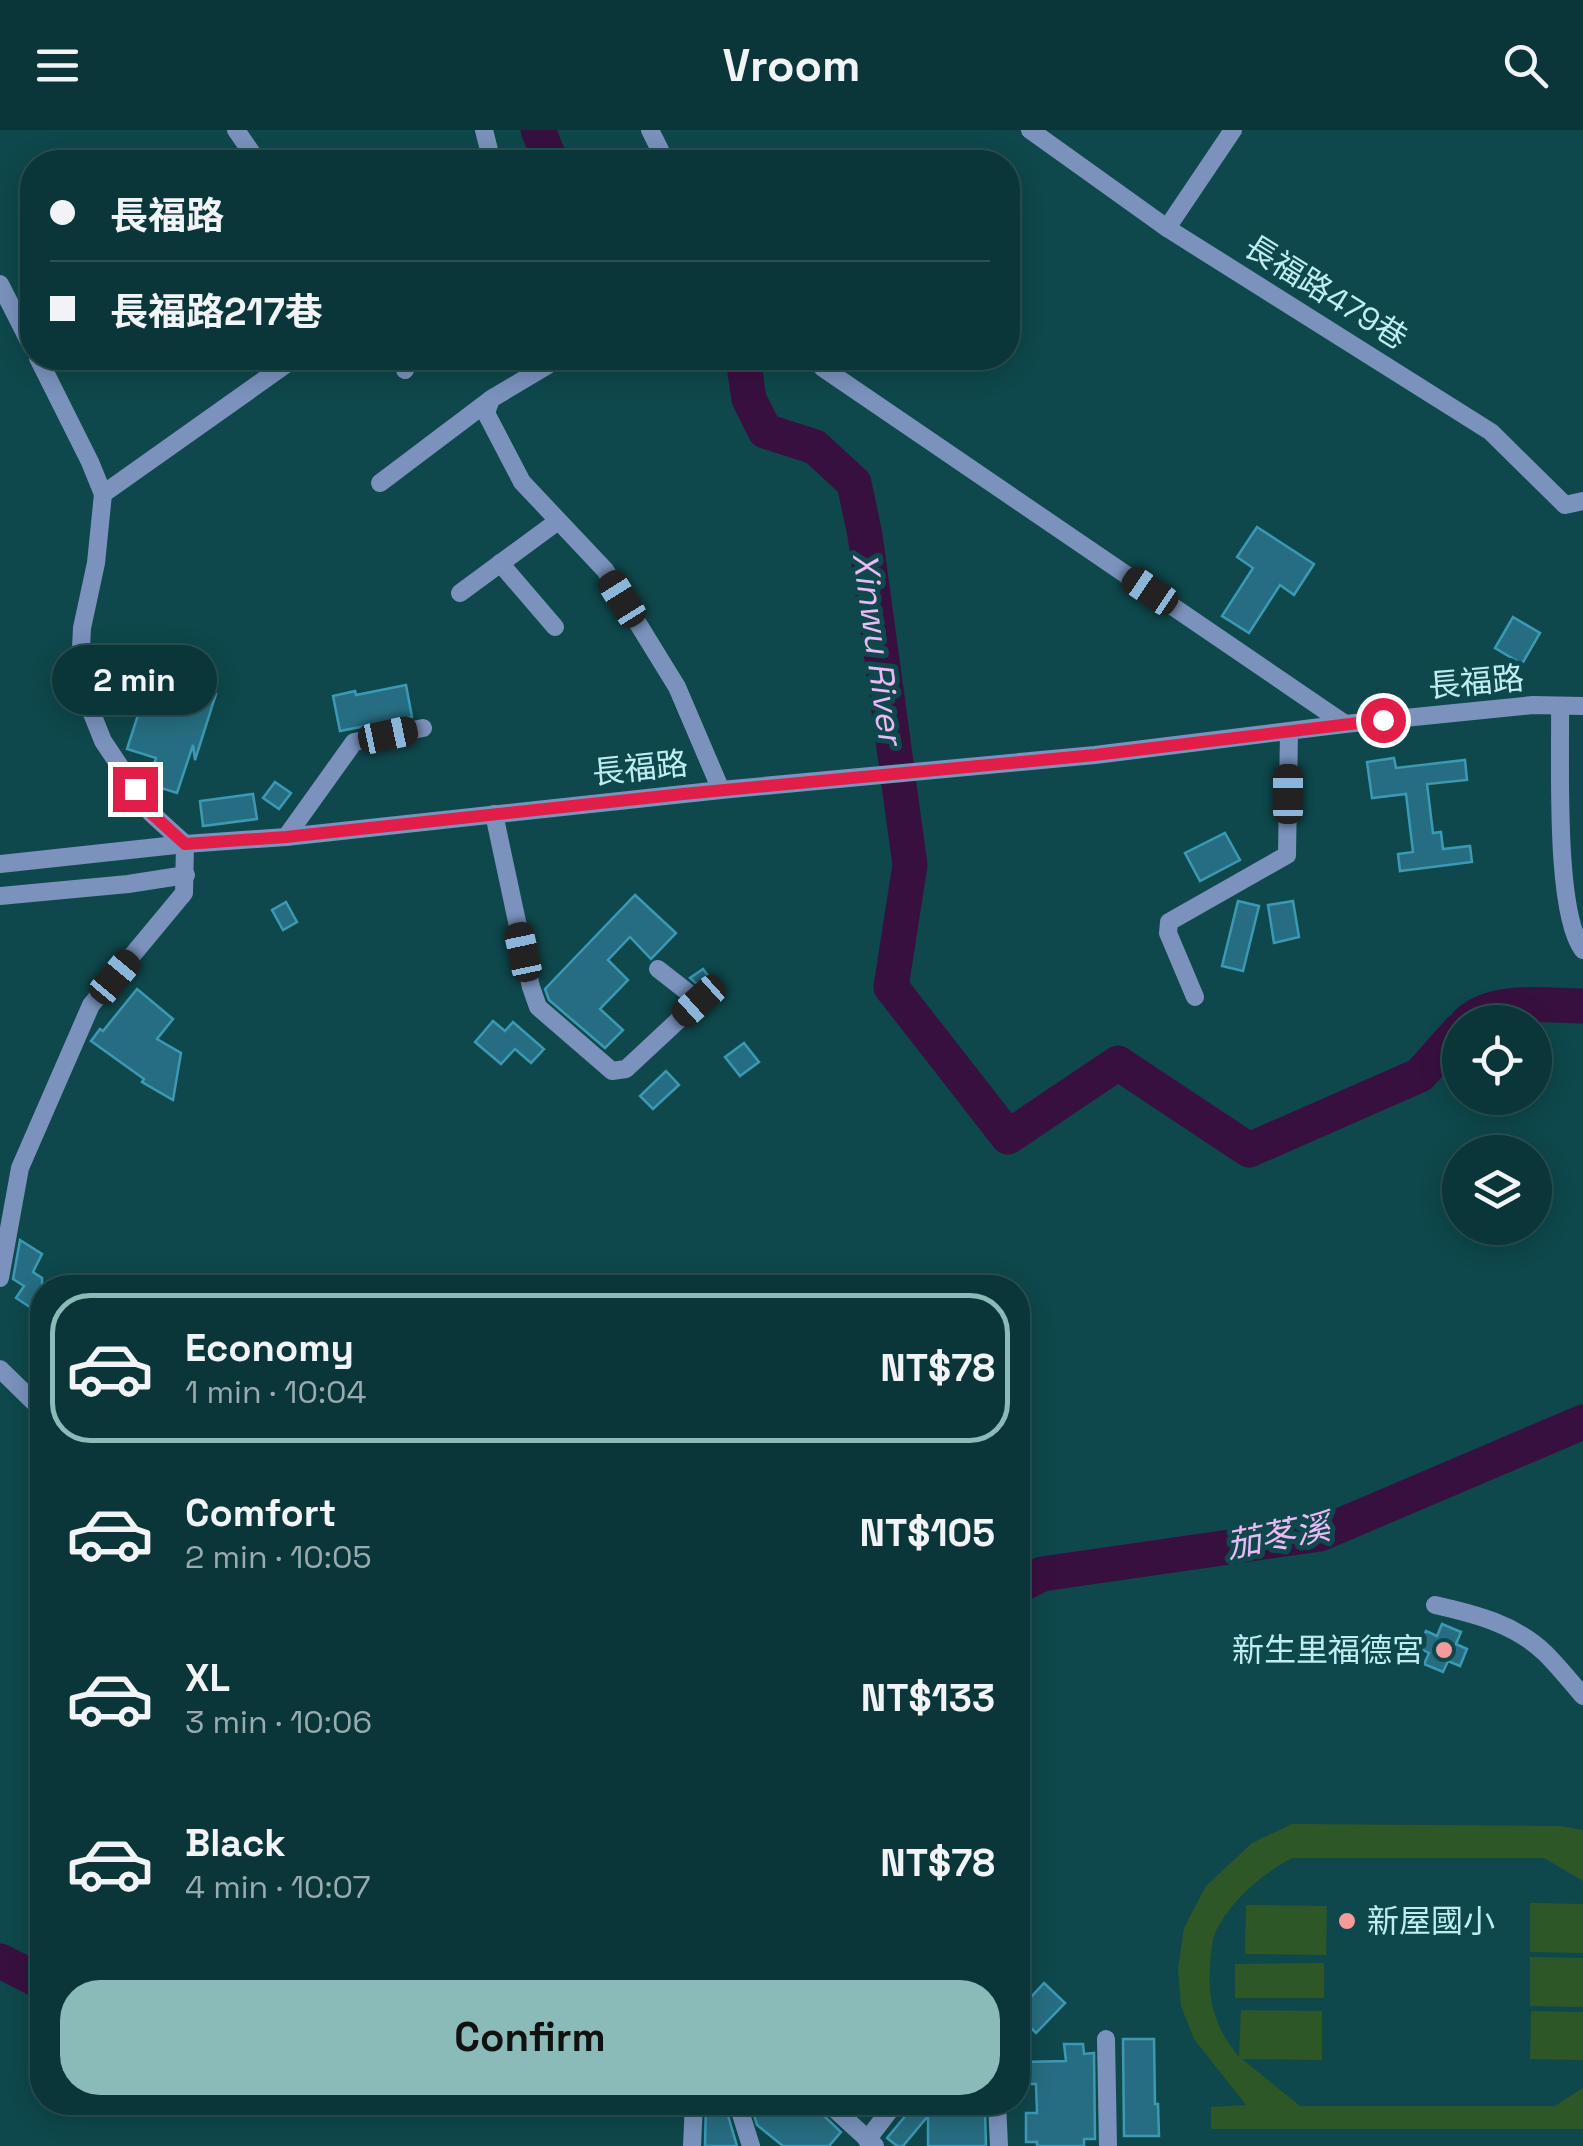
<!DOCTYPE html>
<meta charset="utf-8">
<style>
body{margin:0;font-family:"Space Grotesk","Noto Sans TC",sans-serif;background:#133e41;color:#f1f3f6;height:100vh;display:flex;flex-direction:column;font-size:38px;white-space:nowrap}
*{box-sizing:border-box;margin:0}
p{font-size:32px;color:#99abae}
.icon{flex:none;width:55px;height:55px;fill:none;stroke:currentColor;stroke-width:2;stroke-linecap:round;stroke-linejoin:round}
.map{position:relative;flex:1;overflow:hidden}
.side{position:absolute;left:30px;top:1145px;width:1000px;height:840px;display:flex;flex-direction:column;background:#0a3639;border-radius:40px;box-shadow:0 5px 25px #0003,0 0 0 2px #2a5053}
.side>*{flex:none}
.guide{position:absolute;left:20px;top:20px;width:1000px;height:220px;border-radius:40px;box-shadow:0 5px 25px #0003,0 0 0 2px #2a5053;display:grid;align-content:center;height:220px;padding:0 30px;background:#0a3639}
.buttons{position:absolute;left:1442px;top:875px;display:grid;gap:20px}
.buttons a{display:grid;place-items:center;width:110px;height:110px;border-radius:50%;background:#0a3639;box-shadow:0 5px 25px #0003,0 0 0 2px #2a5053;font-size:50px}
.end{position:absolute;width:45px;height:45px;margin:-22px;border:12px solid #e11d48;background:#fff;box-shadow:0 0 0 5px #fff}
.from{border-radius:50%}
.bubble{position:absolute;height:70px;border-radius:35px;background:#0a3639;box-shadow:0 5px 25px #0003,0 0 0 2px #2a5053;font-size:32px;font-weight:700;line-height:70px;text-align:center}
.car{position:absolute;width:30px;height:60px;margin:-30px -15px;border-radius:12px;box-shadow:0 0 8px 2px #0007;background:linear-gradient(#222 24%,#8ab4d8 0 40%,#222 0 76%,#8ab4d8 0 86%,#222 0)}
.guide b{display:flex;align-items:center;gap:35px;height:95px;font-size:38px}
.guide b+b{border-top:2px solid #2a5053}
.guide i{width:25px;height:25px;background:#f1f3f6}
ul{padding:18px 0 0;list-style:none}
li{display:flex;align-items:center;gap:30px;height:150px;margin:0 20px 15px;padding:0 10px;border:5px solid transparent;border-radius:40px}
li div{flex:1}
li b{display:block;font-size:38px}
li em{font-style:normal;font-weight:700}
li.current{border-color:#8bbbb9}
li>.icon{width:90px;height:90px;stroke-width:1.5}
.button{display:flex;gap:20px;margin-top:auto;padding:20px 30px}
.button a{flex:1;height:115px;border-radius:40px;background:#8bbbb9;color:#111;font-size:40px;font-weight:700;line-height:115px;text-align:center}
header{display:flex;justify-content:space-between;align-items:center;height:130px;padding:0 30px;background:#0a3639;font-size:45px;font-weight:700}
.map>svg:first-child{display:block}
.green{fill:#2e5728}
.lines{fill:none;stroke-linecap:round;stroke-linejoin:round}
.river{stroke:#381040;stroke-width:35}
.building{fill:#276d82;stroke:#3c99b4;stroke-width:2.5}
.minor{stroke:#7a92bc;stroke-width:18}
.route{stroke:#e11d48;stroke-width:12}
.poi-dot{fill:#f59b99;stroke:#0e484c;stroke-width:4}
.labels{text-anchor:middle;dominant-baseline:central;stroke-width:10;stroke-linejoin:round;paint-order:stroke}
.street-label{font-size:32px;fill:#bfedf0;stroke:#0e484c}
.poi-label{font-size:32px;fill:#bfedf0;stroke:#0e484c;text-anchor:end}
.water-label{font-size:35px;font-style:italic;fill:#ecb9f6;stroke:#0e484c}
</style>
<header><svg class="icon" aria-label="menu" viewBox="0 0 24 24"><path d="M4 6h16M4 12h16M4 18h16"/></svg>Vroom<svg class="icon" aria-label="search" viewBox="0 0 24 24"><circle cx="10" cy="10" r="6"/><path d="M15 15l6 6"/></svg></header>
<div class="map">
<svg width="1583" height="2016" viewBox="0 0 1583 2016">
<rect width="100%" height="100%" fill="#0e484c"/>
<g class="green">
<path d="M1292 1694 1561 1696 1583 1700V1751L1544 1728H1292C1262 1744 1230 1771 1215 1803 1212 1810 1212 1817 1211 1825 1206 1866 1213 1895 1239 1927L1241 1880 1322 1881V1930L1242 1929 1300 1976H1555L1583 1958V1999H1211V1977L1246 1975 1194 1909 1181 1876 1178 1839 1184 1798 1206 1756 1252 1713Z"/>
<polygon points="1530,1773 1583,1774 1583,1823 1530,1822"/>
<polygon points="1246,1775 1327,1776 1326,1825 1245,1824"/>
<polygon points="1530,1827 1583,1828 1583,1877 1530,1876"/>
<polygon points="1324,1833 1324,1868 1235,1868 1235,1834"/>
<polygon points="1531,1881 1583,1882 1583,1930 1530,1929"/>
</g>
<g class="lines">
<g class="river">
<polyline points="538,0 551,32"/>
<polyline points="743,228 749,269 765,301 815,317 854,353 865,405 910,735 891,857 1008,1007 1118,933 1249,1020 1420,945 1460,900"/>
<path d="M1468 892C1496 867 1548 876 1583 876"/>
<polyline points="1018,1456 1042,1444 1320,1404 1583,1292"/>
<polyline points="0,1831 42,1852"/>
</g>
</g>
<g class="building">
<polygon points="1257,397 1314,434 1294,465 1280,455 1249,503 1222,486 1253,438 1237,427"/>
<polygon points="1513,487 1540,503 1522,534 1495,518"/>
<polygon points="130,522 214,549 209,561 216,564 195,630 193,615 177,663 148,654 156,628 127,619 138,585 113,577"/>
<polygon points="406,555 412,587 340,601 333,566 355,561 356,565"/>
<polygon points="1394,628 1396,638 1465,630 1467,650 1427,654 1433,703 1441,702 1443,719 1470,716 1472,732 1400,741 1398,724 1413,722 1406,664 1372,668 1367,632"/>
<polygon points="275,652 291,663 279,679 263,668"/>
<polygon points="253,664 257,689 203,696 200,671"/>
<polygon points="1225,703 1240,730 1200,751 1185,723"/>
<polygon points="635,765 676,803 651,829 630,807 608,830 628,850 600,879 623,900 605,918 549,870 545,859"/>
<polygon points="1238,771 1259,776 1243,841 1222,836"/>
<polygon points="1293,771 1299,807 1274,813 1268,775"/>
<polygon points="286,772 297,792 283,800 272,780"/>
<polygon points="703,839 718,859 710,866 690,848"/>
<polygon points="137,859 173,889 157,909 181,923 173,970 142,952 144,949 91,911 100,899 103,901"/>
<polygon points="493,891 505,901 513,892 544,919 531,933 515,919 501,934 475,912"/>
<polygon points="744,913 759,932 740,946 725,927"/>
<polygon points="666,941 679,955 653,979 640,966"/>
<polygon points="20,1110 42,1124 33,1142 42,1148 42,1185 16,1168 24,1156 13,1149"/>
<polygon points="1442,1494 1461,1502 1456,1514 1467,1519 1460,1536 1448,1531 1443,1542 1424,1534 1429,1523 1419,1518 1426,1501 1437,1506"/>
<polygon points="1044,1853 1065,1873 1036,1903 1018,1885 1018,1881"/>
<polygon points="1123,1909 1154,1909 1155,1974 1158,1974 1159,2006 1124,2006"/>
<polygon points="1064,1914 1083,1914 1084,1924 1094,1923 1095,2009 1084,2009 1084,2016 1037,2016 1037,2012 1026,2012 1026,1983 1037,1983 1036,1954 1021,1954 1021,1932 1066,1931"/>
<polygon points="706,1972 728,1972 727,1982 737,2016 705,2016"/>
<polygon points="754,1972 815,1972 819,1981 841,2002 829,2016 783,2016 757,1995 752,1979"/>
<polygon points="917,1972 939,1972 932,1982 985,1981 986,2016 928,2016 928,1986 903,2016 897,2016 887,2008"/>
</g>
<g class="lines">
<g class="minor">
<polyline points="236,0 258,32"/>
<polyline points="484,0 492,32"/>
<polyline points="650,0 666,32"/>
<polyline points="1030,0 1167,98 1491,302 1565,375 1583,371"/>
<polyline points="1167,98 1233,0"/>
<polyline points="0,154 32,217"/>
<polyline points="38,228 90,332 103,364 96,433 82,498 80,538 85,566 103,611 151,683 185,714"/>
<polyline points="555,228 548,235 491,269 486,283 522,352 605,440 677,557 721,660"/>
<polyline points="826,228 823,238 1345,594"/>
<polyline points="405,240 408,228"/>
<polyline points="380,353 490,270"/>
<polyline points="103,364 295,228"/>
<polyline points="500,433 555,497"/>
<polyline points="460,463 558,391"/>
<path d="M1560 577C1561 629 1554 782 1583 820"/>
<polyline points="494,684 531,857 538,877 612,941 626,939 699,871 658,839"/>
<polyline points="286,707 354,612 423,598"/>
<polyline points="0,734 185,714"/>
<polyline points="0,766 128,754 186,745"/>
<polyline points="1195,867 1168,803 1169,792 1287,725 1289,602"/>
<polyline points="0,1148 20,1038 91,875 184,763 185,714 286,707 721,660 1095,625 1345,594 1533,575 1583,576"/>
<polyline points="0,1239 42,1280"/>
<path d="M1435 1475C1475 1484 1515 1494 1545 1523 1559 1537 1571 1552 1583 1566"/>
<polyline points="1106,1909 1108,2016"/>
<polyline points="742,1972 739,1978 751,2016"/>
<polyline points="827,1972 875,2016"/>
<polyline points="997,1972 999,2016"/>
<polyline points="867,2010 896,1972"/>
<polyline points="692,2016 694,1972"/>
</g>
</g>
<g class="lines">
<polyline class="route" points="135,659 151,683 185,714 286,707 683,664 1095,625 1383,590"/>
</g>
<g class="poi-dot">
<circle cx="1444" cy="1520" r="10"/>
<circle cx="1347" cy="1791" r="10"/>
</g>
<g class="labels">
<g class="street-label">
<text transform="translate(1326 162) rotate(32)">長福路479巷</text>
<text transform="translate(1476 552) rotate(-5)">長福路</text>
<text transform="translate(640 638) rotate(-6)">長福路</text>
</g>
<g class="poi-label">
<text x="1424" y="1520">新生里福德宮</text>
<text x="1367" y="1791" text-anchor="start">新屋國小</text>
</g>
<g class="water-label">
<text transform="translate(878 518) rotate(82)">Xinwu River</text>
<text transform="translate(1278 1406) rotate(-11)">茄苳溪</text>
</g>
</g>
</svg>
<div class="buttons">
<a><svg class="icon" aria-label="locate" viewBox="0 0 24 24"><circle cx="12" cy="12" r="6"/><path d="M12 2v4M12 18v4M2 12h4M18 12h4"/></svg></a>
<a><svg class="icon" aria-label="layers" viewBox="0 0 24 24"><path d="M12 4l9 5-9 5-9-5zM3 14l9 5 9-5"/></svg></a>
</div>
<i class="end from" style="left:1383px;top:590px"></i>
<i class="end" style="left:135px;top:659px"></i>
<div class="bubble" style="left:52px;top:515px;width:165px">2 min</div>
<i class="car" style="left:1150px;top:461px;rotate:304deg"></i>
<i class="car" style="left:622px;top:469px;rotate:328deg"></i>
<i class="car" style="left:388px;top:605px;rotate:78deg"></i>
<i class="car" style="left:1288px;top:664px;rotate:0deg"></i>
<i class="car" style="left:523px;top:822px;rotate:348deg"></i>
<i class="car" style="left:115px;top:847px;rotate:40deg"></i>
<i class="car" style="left:699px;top:871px;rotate:228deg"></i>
<div class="guide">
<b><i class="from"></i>長福路</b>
<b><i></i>長福路217巷</b>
</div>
<section class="side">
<ul>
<li class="current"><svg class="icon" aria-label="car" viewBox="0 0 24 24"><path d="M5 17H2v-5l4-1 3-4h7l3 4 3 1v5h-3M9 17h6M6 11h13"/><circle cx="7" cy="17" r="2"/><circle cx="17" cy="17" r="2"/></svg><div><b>Economy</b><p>1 min · 10:04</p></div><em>NT$78</em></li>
<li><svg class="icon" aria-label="car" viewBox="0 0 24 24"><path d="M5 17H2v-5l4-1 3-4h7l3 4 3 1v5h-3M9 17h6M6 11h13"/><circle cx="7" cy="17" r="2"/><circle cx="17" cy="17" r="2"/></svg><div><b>Comfort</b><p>2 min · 10:05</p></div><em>NT$105</em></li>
<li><svg class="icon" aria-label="car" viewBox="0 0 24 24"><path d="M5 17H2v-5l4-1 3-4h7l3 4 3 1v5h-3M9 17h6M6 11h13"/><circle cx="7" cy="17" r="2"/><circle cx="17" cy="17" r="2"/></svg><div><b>XL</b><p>3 min · 10:06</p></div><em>NT$133</em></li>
<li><svg class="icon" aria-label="car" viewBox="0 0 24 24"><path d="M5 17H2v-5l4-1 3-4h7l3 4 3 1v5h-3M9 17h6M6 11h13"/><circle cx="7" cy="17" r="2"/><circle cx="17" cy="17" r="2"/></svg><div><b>Black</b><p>4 min · 10:07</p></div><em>NT$78</em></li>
</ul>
<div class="button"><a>Confirm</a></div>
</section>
</div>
